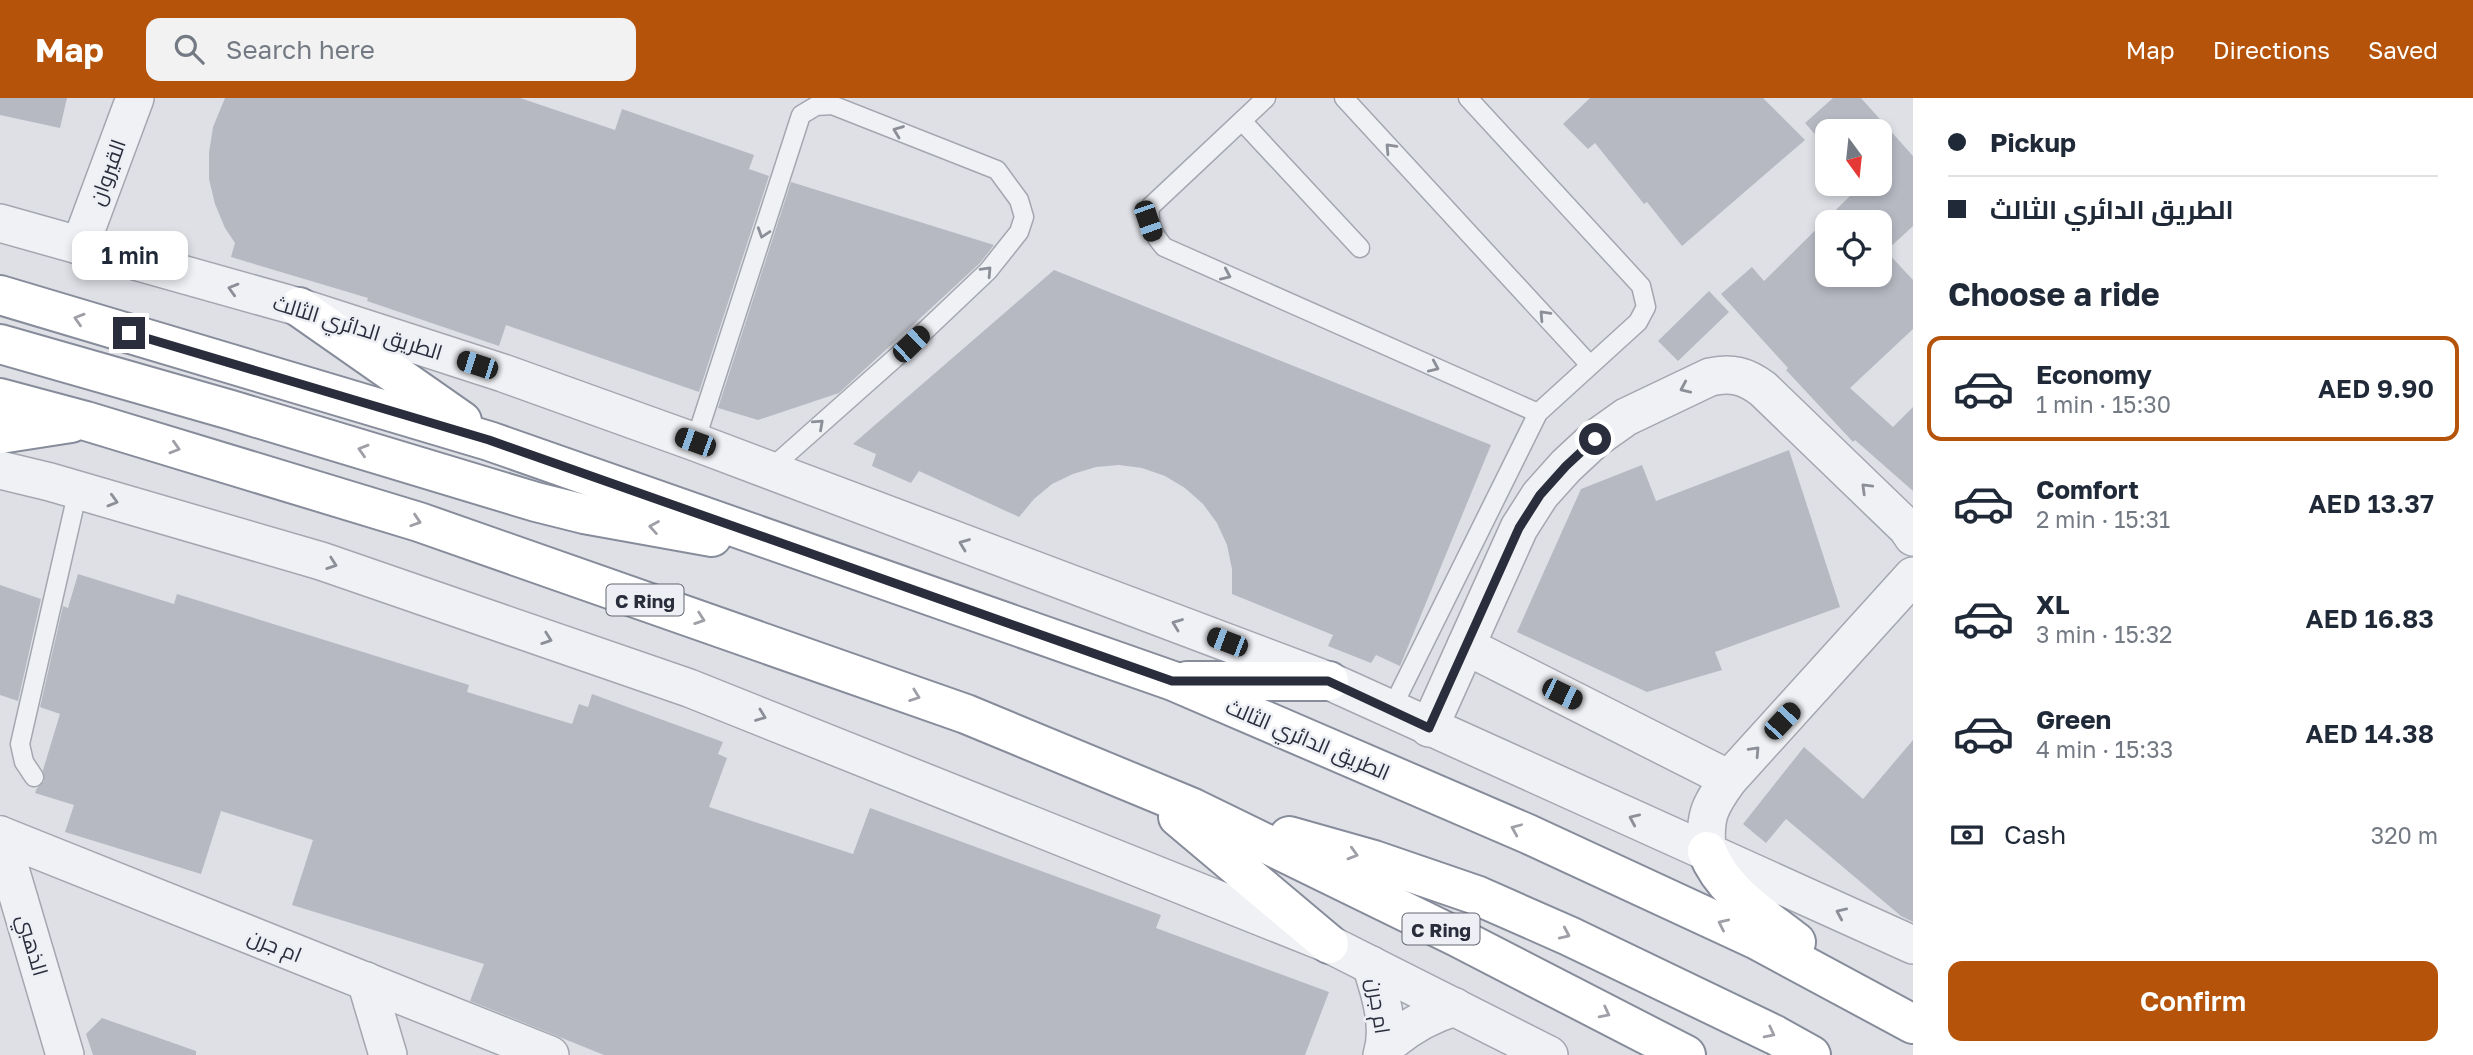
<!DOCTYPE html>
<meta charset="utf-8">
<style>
body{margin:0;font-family:"Golos Text",Cairo,sans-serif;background:#f2f2f3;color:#1f2937;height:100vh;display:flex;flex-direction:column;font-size:26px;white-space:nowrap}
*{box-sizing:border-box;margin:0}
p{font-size:23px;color:#747a83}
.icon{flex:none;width:38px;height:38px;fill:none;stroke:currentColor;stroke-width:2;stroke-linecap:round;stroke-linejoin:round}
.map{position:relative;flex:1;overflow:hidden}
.sheet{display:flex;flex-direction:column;background:#fff;width:560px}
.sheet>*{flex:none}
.top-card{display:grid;align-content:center;height:154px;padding:0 35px;background:#fff}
.needle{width:46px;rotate:165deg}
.tools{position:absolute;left:1815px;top:21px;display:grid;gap:14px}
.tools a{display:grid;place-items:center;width:77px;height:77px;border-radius:14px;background:#fff;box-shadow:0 4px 10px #0003;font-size:35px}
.end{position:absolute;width:32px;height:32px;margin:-16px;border:9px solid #292d3c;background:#fff;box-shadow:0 0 0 4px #fff}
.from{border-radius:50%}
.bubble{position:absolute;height:49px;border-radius:14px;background:#fff;box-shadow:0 4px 10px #0003;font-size:23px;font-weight:600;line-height:49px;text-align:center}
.car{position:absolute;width:21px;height:42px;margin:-21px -10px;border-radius:9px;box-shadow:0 0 5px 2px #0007;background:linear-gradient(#222 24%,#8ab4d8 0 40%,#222 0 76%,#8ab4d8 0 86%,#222 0)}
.top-card b{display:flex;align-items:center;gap:24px;height:66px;font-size:26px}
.top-card b+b{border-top:2px solid #e0e1e3}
.top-card i{width:18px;height:18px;background:#1f2937}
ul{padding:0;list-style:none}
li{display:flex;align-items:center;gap:21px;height:105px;margin:0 14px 10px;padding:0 21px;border:4px solid transparent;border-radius:14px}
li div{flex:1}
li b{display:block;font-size:26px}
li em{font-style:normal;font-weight:600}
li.active{border-color:#b45309}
li>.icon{width:63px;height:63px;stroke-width:1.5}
h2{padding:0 35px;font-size:32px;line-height:84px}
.pay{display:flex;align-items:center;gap:18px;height:77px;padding:0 35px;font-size:26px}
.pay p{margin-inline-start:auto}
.cta{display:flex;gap:14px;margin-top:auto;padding:14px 35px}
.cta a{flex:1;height:80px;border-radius:14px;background:#b45309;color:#fff;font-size:28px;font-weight:600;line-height:80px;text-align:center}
header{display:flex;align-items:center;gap:42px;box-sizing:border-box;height:98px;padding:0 35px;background:#b45309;color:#fff}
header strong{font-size:33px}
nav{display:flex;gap:38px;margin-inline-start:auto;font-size:24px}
.search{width:490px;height:63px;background:#f2f2f3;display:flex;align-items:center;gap:18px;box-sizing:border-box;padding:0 24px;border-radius:14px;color:#747a83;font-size:26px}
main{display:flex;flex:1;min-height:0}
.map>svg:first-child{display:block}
.building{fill:#b6b9c2;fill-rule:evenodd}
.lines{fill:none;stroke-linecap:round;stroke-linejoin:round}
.lane-casing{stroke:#a4a7b0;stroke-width:21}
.street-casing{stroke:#a4a7b0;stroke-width:40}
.highway-casing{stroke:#878c9b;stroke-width:42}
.lane{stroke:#f0f1f5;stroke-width:18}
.street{stroke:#f0f1f5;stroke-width:37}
.highway{stroke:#fff;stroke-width:38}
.oneway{stroke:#8c8f98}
.oneway2{stroke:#9fa0a7}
.route{stroke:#292d3c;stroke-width:9}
.labels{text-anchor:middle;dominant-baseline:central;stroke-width:5;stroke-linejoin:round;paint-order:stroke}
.shield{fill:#edeff4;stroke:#646773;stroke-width:2}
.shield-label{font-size:19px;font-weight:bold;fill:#292d3c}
.street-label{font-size:21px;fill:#292d3c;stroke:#edeff4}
</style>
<header>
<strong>Map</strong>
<div class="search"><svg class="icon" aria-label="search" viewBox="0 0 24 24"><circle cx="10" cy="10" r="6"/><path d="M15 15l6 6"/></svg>Search here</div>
<nav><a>Map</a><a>Directions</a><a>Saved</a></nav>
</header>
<main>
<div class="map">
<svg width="1913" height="957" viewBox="0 0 1913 957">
<rect width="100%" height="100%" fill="#dee0e6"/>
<g class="building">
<polygon points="0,0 67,0 60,30 0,17"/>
<polygon points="225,0 520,0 615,32 622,11 754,57 749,71 769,78 699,294 506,227 499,248 367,203 368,200 231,159 235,145 225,130 215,106 209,81 209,55 213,29"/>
<polygon points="1590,0 1763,0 1805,42 1682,148 1647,104 1644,106 1595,45 1588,51 1563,26"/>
<path d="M1833 0H1861L1913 58V128L1886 153 1913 182V231L1850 290 1893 329 1913 309V393L1855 342 1853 344 1786 272 1788 270 1721 196 1752 169 1764 183 1857 91 1852 86H1880V33H1827V50L1805 25ZM1827 124H1880V177H1827Z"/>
<polygon points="791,84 994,147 980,165 839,295 758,322 718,310"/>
<polygon points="1054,172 1491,347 1400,568 1376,557 1371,565 1328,548 1333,537 1232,496 1232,471 1227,447 1217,425 1203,406 1185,390 1165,378 1142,370 1119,367 1096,369 1073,376 1052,386 1034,401 1019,419 919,373 911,385 872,368 876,356 853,346"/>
<polygon points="1709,193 1729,214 1678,263 1658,243"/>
<polygon points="1789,352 1840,509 1715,554 1722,572 1647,594 1517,534 1581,391 1642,367 1656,403"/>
<polygon points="78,476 174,506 177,496 469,587 467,594 572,626 579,606 588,609 592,596 723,644 718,656 727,660 709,709 853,756 870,710 1161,817 1156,830 1329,894 1305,957 604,957 470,903 484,866 292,807 313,742 221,713 201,776 65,734 74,707 35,695 37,690 44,683 43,672 60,616 40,609 63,508 68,510"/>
<polygon points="0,487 41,501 18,603 0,597"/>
<polygon points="1913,642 1913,824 1901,818 1786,721 1766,745 1743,726 1804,649 1863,701"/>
<polygon points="102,920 196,953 196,957 93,957 86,936"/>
</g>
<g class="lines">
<g class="lane-casing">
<g id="lane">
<path d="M1266 0 1150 109C1148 127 1153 136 1164 149L1538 315"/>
<polyline points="1344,0 1590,267"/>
<polyline points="1242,23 1360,150"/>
<polyline points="695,344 801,17 816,8 832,7 997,72 1019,102 1024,119 1019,134 988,173 911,246 769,372"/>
<polyline points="1391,612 1538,315 1638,224 1646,209 1641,188 1468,0"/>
<polyline points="34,679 24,664 20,646 78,392"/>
</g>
</g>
<g class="street-casing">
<g id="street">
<polyline points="0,125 299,209 503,275 695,344 1329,583 1913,847"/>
<polyline points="80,148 135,0"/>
<polyline points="0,372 50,384 321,463 689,590 1329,846 1549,957"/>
<polyline points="1466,548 1729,681"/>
<path d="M1429 630 1519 430 1540 397 1566 368 1595 341 1626 319 1710 279C1731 274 1746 278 1763 291L1907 430 1913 439"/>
<polyline points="0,737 550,957"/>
<polyline points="0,737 65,957"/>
<path d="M1707 753C1704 719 1709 708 1729 681L1913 478"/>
<path d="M1371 867C1380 894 1391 929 1382 957"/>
<polyline points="366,883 388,957"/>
<path d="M1385 949C1406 930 1428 917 1455 909"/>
</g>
</g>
<g class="highway-casing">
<g id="highway">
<polyline points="0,197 489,343 1173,583 1528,736 1757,842 1913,926"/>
<polyline points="299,209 462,323"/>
<polyline points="0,246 231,312 536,404 584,416 712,439"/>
<polyline points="0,300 86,323 419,424 966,616 1193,710 1457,839 1686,957"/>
<polyline points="0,336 71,325"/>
<polyline points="1187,583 1329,583"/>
<polyline points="1178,719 1329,846"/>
<polyline points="1289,738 1374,762 1476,797 1569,838 1775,937 1811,957"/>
<path d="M1707 753C1723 794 1763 818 1796 844"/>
</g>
</g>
<use href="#lane" class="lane"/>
<use href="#street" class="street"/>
<use href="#highway" class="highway"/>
</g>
<defs><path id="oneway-chevron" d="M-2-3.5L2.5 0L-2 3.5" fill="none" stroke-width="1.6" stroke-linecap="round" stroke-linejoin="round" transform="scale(1.75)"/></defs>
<g class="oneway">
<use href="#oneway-chevron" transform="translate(898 33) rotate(-159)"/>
<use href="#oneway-chevron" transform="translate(1390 50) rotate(-133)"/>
<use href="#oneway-chevron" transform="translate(763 135) rotate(108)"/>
<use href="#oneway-chevron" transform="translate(987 173) rotate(-47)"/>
<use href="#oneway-chevron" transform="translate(1226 177) rotate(24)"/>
<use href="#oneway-chevron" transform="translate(233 191) rotate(-164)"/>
<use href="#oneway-chevron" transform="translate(1544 217) rotate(-133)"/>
<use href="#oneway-chevron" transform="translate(1434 269) rotate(24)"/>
<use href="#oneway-chevron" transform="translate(1685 290) rotate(156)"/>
<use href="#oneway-chevron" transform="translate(819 326) rotate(-42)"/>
<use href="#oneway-chevron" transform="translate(1866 390) rotate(-136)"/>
<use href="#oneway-chevron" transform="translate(113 403) rotate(16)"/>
<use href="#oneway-chevron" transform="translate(964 446) rotate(-159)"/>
<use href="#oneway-chevron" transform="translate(332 466) rotate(19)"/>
<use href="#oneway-chevron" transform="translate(1177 526) rotate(-159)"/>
<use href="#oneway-chevron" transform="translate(547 541) rotate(19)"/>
<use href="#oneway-chevron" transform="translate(761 618) rotate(21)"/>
<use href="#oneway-chevron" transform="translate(1755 653) rotate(-47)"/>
<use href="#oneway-chevron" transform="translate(1634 721) rotate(-156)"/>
<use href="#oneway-chevron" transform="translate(1841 815) rotate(-156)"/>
</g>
<g class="oneway2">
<use href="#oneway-chevron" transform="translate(79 221) rotate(-163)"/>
<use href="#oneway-chevron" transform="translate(175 350) rotate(17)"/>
<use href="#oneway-chevron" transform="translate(363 352) rotate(-163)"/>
<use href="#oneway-chevron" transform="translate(416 423) rotate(18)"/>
<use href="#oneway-chevron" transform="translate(654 429) rotate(-170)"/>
<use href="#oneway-chevron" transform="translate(700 521) rotate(19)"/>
<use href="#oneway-chevron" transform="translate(915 598) rotate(20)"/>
<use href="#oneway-chevron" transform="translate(1516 731) rotate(-157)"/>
<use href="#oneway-chevron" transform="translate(1353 756) rotate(16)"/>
<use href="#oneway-chevron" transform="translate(1723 826) rotate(-155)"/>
<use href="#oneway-chevron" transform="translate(1565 836) rotate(24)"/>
<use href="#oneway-chevron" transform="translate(1605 915) rotate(27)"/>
<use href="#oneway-chevron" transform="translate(1770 935) rotate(27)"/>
</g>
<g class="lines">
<polyline class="route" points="129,235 489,342 1172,583 1328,583 1429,630 1519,430 1540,397 1566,368 1595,341"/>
</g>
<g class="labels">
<g class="shield">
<rect x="606.5" y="486.5" width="77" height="31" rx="5"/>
<rect x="1402.5" y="815.5" width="77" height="31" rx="5"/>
</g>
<g class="shield-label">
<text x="645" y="502">C Ring</text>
<text x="1441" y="831">C Ring</text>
</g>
<g class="street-label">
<text transform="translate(107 74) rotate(-70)">القيروان</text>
<text transform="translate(358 229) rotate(17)">الطريق الدائري الثالث</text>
<text transform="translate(1308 641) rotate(23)">الطريق الدائري الثالث</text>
<text transform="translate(33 847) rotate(74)">الذهبي</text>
<text transform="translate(275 847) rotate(22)">ام جرن</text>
<text transform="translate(1379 908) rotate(81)">ام جرن</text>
</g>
</g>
</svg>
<div class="tools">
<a><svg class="needle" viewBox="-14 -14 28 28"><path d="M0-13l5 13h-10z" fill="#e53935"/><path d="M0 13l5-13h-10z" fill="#747a83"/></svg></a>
<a><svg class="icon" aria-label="locate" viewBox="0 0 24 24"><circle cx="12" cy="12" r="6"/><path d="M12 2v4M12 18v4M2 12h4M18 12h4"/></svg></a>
</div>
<i class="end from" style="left:1595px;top:341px"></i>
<i class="end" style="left:129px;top:235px"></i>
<div class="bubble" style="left:72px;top:133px;width:116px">1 min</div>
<i class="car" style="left:1148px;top:123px;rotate:161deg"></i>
<i class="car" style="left:911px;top:246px;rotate:46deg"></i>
<i class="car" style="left:477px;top:267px;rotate:288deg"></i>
<i class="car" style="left:695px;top:344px;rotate:290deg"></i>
<i class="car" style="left:1227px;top:544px;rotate:291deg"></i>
<i class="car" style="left:1562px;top:596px;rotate:116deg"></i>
<i class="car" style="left:1782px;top:623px;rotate:43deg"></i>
</div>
<section class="sheet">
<div class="top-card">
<b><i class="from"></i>Pickup</b>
<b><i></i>الطريق الدائري الثالث</b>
</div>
<h2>Choose a ride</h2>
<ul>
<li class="active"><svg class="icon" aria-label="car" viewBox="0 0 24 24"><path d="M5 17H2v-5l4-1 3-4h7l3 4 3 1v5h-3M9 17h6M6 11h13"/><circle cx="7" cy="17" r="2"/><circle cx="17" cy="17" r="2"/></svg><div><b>Economy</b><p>1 min · 15:30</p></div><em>AED 9.90</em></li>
<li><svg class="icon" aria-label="car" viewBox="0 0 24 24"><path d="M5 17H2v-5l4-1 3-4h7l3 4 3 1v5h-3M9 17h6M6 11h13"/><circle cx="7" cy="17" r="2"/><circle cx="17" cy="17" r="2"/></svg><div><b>Comfort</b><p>2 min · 15:31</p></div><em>AED 13.37</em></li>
<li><svg class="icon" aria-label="car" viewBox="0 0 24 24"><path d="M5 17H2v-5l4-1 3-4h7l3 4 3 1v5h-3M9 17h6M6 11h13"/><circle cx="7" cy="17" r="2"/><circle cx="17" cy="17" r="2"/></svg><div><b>XL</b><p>3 min · 15:32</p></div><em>AED 16.83</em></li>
<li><svg class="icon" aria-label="car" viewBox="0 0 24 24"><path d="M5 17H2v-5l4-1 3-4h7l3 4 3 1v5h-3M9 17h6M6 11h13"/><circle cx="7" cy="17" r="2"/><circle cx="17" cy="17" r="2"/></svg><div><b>Green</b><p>4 min · 15:33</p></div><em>AED 14.38</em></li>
</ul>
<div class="pay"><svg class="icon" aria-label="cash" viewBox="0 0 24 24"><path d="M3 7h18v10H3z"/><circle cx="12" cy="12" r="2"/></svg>Cash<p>320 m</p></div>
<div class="cta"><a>Confirm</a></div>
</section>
</main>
